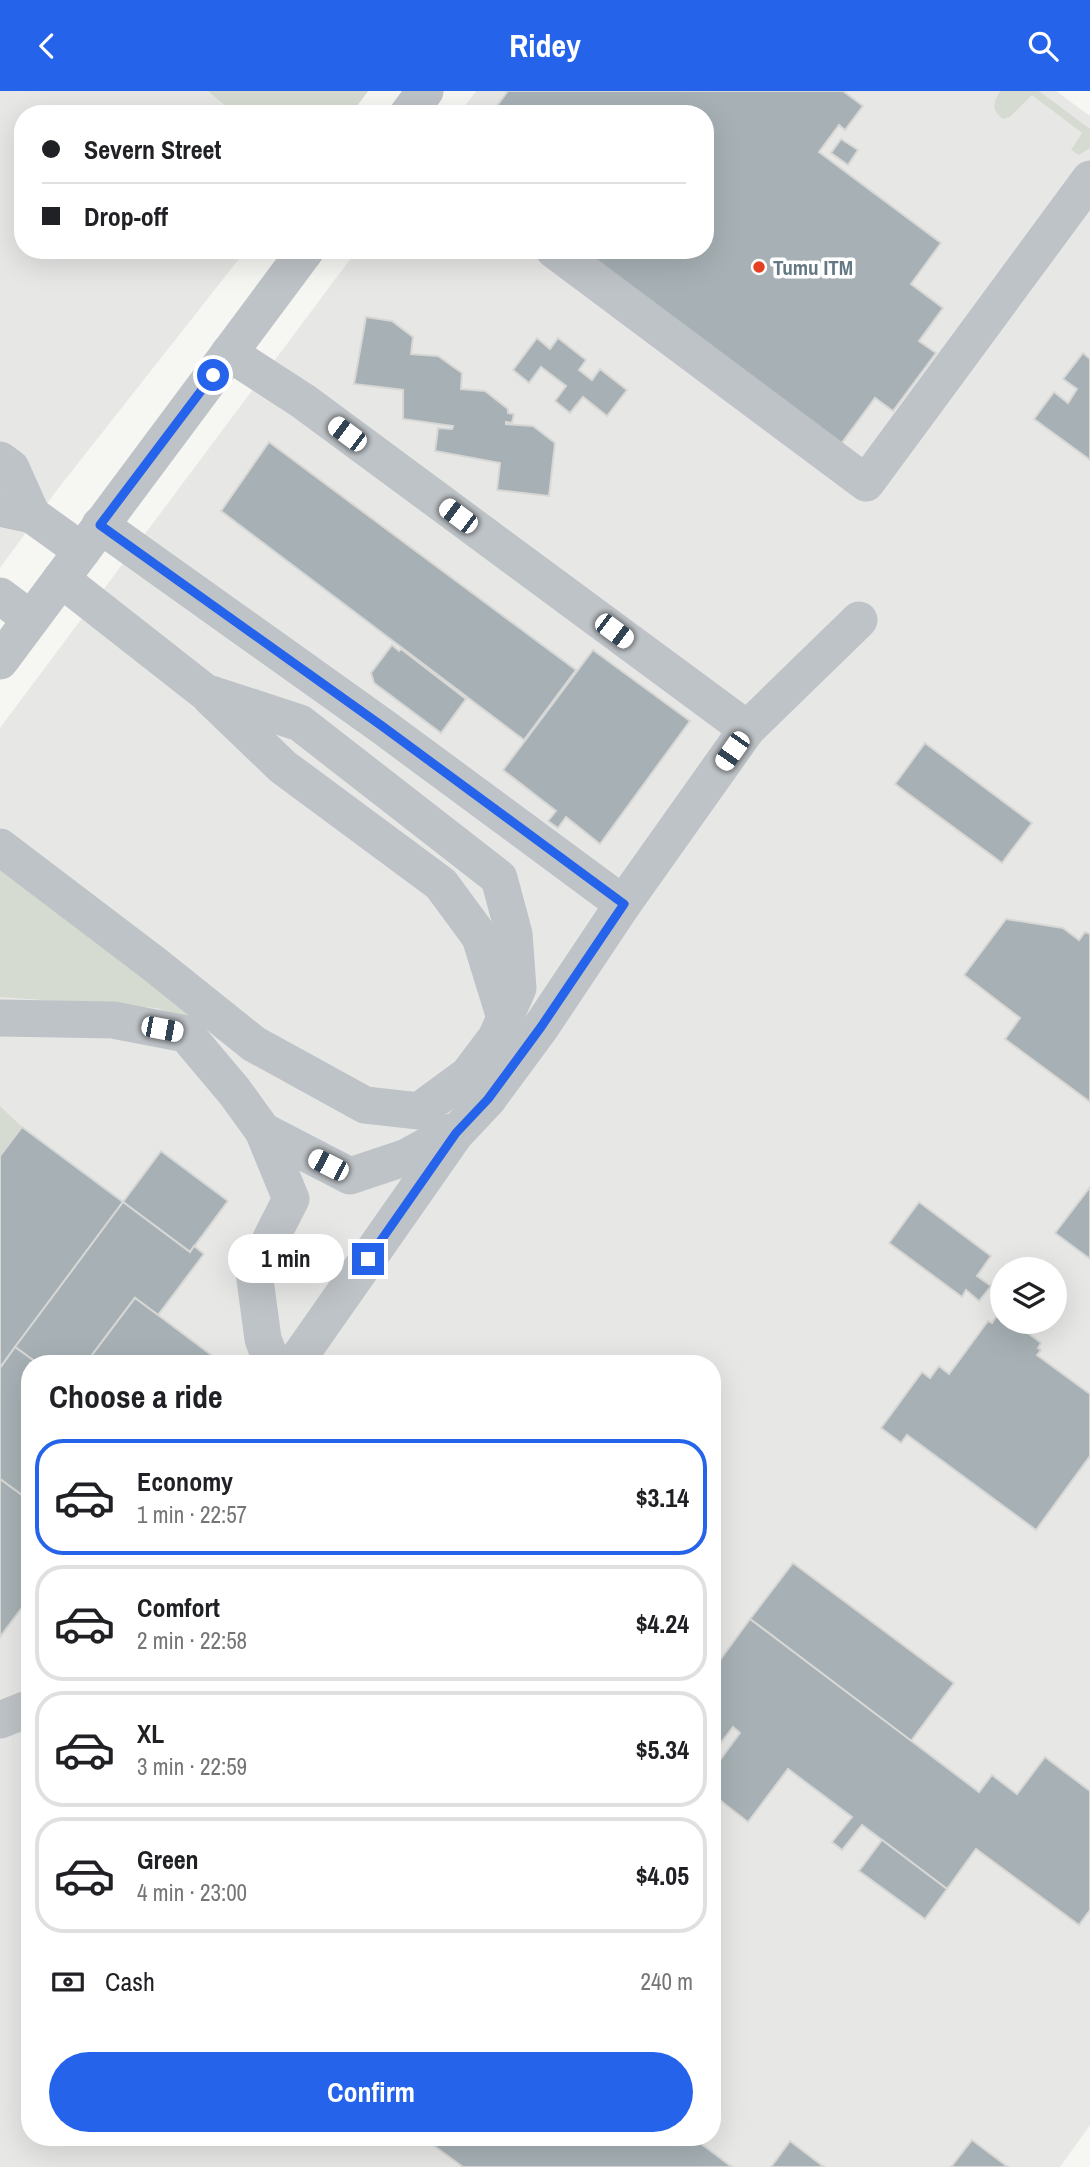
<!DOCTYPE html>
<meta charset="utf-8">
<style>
body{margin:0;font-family:"Archivo Narrow",sans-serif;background:#f6f6f6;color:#202124;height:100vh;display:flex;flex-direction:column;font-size:26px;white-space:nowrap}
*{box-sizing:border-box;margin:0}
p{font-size:23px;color:#757577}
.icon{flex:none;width:38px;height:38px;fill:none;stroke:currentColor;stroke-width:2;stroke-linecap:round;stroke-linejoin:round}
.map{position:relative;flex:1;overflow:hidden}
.side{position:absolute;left:21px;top:1264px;width:700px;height:791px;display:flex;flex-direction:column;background:#fff;border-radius:28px;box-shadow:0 7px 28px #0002}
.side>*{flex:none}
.banner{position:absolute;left:14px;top:14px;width:700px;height:154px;border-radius:28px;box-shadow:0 7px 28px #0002;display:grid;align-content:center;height:154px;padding:0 28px;background:#fff}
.buttons{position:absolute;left:990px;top:1166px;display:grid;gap:14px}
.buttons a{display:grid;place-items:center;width:77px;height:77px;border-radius:50%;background:#fff;box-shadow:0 7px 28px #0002;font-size:35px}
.end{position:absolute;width:32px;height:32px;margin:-16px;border:9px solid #2563eb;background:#fff;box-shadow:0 0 0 4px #fff}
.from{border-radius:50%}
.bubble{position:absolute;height:49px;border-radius:24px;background:#fff;box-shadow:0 7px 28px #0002;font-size:23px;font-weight:800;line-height:49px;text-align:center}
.car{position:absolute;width:21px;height:42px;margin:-21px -10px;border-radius:9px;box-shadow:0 0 5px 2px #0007;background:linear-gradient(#fff 24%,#345 0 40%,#fff 0 76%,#345 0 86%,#fff 0)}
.banner b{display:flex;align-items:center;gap:24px;height:66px;font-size:26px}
.banner b+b{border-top:2px solid #e0e0e0}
.banner i{width:18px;height:18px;background:#202124}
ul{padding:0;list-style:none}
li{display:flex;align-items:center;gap:21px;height:116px;margin:0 14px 10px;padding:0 14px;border:4px solid #e0e0e0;border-radius:28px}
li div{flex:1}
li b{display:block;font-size:26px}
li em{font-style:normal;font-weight:800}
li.selected{border-color:#2563eb}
li>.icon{width:63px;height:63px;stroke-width:1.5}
h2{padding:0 28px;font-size:32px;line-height:84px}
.pay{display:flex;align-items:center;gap:18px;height:77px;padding:0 28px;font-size:26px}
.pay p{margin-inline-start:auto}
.action{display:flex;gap:14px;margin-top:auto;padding:14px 28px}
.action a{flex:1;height:80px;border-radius:42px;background:#2563eb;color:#fff;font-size:28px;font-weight:800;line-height:80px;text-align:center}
header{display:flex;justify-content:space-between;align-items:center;height:91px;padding:0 28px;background:#2563eb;color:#fff;font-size:32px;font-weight:800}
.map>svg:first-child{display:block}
.built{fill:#e7e7e6;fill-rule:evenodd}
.green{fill:#d6dbd1}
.building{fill:#a7b1b5;stroke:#d7d7d5;stroke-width:2}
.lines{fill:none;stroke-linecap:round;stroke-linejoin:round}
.minor{stroke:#bec3c7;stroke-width:37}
.route{stroke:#2563eb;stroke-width:9}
.poi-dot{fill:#e64022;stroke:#fff;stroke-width:2.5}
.labels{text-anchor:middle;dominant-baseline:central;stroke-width:7;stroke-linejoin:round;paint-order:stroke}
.poi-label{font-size:21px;font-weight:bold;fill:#647884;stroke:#fff;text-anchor:start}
</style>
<header><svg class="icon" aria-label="back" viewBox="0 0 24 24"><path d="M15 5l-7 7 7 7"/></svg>Ridey<svg class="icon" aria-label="search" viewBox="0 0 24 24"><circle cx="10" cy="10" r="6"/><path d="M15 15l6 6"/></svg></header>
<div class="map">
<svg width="1090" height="2076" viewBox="0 0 1090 2076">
<rect width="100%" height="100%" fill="#f6f6f2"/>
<g class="built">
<polygon points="0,0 368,0 351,23 23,23 23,159 246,159 57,399 0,477"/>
<path d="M476 0H1056L1090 25V2034L1060 2076H0V637L357 159H705V23H459ZM1003 1178H1055V1230H1003ZM30 1272H712V2046H30Z"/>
</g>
<g class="green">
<polygon points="208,0 368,0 351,23 235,23"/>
<path d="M1000 0H1039L1090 38V57L1079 64 1071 59 1082 42 1032 4 1010 26 1003 28C991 18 993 12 1000 0Z"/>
<polygon points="0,775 197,924 188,929 157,917 0,906"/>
<polygon points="0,1015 22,1036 0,1065"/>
</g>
<g class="building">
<polygon points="508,0 843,0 863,15 845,39 839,34 819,61 941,152 911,193 943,217 919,250 936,262 893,320 875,307 838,357 573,159 705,159 705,23 491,23"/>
<polygon points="841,48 858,59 848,74 831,62"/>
<polygon points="366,226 392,230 413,246 411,263 438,265 462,282 461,298 485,300 508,318 508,322 514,323 512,332 506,331 506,333 533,335 555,352 549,405 497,399 500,372 435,360 438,337 452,338 453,335 403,328 403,299 354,293"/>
<polygon points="537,247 550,258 558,247 586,269 579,279 592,289 600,278 627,299 607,325 583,306 570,322 555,310 566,295 541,276 529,292 513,279"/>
<polygon points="1083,262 1090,268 1090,369 1034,328 1054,301 1068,312 1077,298 1063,288"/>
<polygon points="269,351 576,579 524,649 221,420"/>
<polygon points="392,554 399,560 401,558 466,608 441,642 374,592 371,582"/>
<polygon points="593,559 690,630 600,753 566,726 558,737 548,730 556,720 503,679"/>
<polygon points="925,652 1032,732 1002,772 895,693"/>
<polygon points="1006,828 1063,837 1079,849 1085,841 1090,843 1090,1011 1005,948 1020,927 964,884"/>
<polygon points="22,1036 123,1111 0,1277 0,1065"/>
<polygon points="161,1060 228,1110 190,1161 123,1111"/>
<polygon points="1090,1096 1090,1168 1055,1142"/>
<polygon points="123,1111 190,1161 194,1155 204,1163 158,1224 135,1207 86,1272 37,1272 15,1256"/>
<polygon points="919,1111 991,1165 977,1185 991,1195 979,1210 966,1199 962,1206 889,1152"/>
<polygon points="135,1207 158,1224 222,1272 86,1272"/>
<polygon points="999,1221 1003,1224 1003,1230 1012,1230 1041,1252 1038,1257 1041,1259 1037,1264 1090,1303 1090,1365 1036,1439 907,1344 901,1352 881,1337 922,1281 930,1287 939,1275 949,1283 988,1230 992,1232"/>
<polygon points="15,1256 37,1272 30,1272 30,1410 0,1388 0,1277"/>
<polygon points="0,1388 30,1410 30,1506 0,1546"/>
<polygon points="793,1472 954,1592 911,1650 750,1528"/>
<polygon points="750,1528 979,1701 992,1684 1017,1703 1045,1666 1090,1700 1090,1819 1079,1834 976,1758 947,1798 862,1734 842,1759 832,1751 852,1726 788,1678 748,1731 712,1703 712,1680 740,1642 733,1636 717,1657 712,1653 712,1580"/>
<polygon points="882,1749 947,1798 925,1828 859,1780"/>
<polygon points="422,2046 692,2046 732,2076 463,2076"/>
<polygon points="972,2049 1008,2076 951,2076"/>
<polygon points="790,2050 824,2076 771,2076"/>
</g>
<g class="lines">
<g class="minor">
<polyline points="408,23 425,0"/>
<polyline points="554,159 866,392 1090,88"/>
<polyline points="229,262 303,310 747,638"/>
<polyline points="0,369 11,377 32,424"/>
<polyline points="0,417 32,424 82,460"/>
<polyline points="100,434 382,635 623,813"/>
<polyline points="0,505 31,528"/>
<polyline points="0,570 306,159"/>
<polyline points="211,607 283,676 441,793 480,846 505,927"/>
<polyline points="0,756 154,873 254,953 365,1014 419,1020 468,984 496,947 518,897 514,843 499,787 300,632 205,601 61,488"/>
<polyline points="0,927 113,929 186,943 234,1000 263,1040 291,1108 254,1181 263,1248 272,1272"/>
<polyline points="263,1040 350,1085 407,1066 452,1041"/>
<polyline points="295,1272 456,1042 488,1008 541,936 623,813 747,638 859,529"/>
<polyline points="0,1629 30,1617"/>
</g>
</g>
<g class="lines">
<polyline class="route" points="213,284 100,434 382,635 624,813 541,936 488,1008 456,1042 368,1168"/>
</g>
<circle class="poi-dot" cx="759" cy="176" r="7"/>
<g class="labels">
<g class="poi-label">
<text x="773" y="176">Tumu ITM</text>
</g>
</g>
</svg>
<div class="buttons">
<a><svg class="icon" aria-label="layers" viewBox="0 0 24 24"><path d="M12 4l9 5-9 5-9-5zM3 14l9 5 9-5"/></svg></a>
</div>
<i class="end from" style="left:213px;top:284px"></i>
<i class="end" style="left:368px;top:1168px"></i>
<div class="bubble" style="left:228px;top:1143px;width:116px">1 min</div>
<i class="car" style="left:347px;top:343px;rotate:307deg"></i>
<i class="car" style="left:458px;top:425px;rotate:307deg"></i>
<i class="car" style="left:614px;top:540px;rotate:127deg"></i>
<i class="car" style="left:732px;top:660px;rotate:215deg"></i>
<i class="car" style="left:162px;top:938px;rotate:101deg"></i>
<i class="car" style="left:328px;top:1074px;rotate:297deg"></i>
<div class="banner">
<b><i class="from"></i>Severn Street</b>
<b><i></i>Drop-off</b>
</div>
<section class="side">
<h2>Choose a ride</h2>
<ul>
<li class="selected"><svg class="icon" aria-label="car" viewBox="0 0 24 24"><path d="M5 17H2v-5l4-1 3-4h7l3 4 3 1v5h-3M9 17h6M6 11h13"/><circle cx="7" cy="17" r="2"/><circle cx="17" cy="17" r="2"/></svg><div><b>Economy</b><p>1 min · 22:57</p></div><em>$3.14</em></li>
<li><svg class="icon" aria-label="car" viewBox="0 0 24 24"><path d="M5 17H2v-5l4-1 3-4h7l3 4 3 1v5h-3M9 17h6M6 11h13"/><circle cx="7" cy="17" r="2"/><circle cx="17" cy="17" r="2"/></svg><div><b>Comfort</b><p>2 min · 22:58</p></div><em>$4.24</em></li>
<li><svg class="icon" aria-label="car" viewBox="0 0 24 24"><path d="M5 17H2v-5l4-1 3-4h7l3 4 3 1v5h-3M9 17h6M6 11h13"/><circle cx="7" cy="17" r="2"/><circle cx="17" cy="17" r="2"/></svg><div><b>XL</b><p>3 min · 22:59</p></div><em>$5.34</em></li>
<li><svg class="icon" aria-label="car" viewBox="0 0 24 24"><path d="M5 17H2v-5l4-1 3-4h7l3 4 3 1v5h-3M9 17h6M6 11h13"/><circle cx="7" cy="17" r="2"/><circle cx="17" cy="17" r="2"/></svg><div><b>Green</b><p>4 min · 23:00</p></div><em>$4.05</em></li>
</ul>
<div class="pay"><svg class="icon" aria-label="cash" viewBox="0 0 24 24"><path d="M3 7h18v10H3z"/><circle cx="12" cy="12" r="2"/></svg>Cash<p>240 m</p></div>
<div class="action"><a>Confirm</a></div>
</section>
</div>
